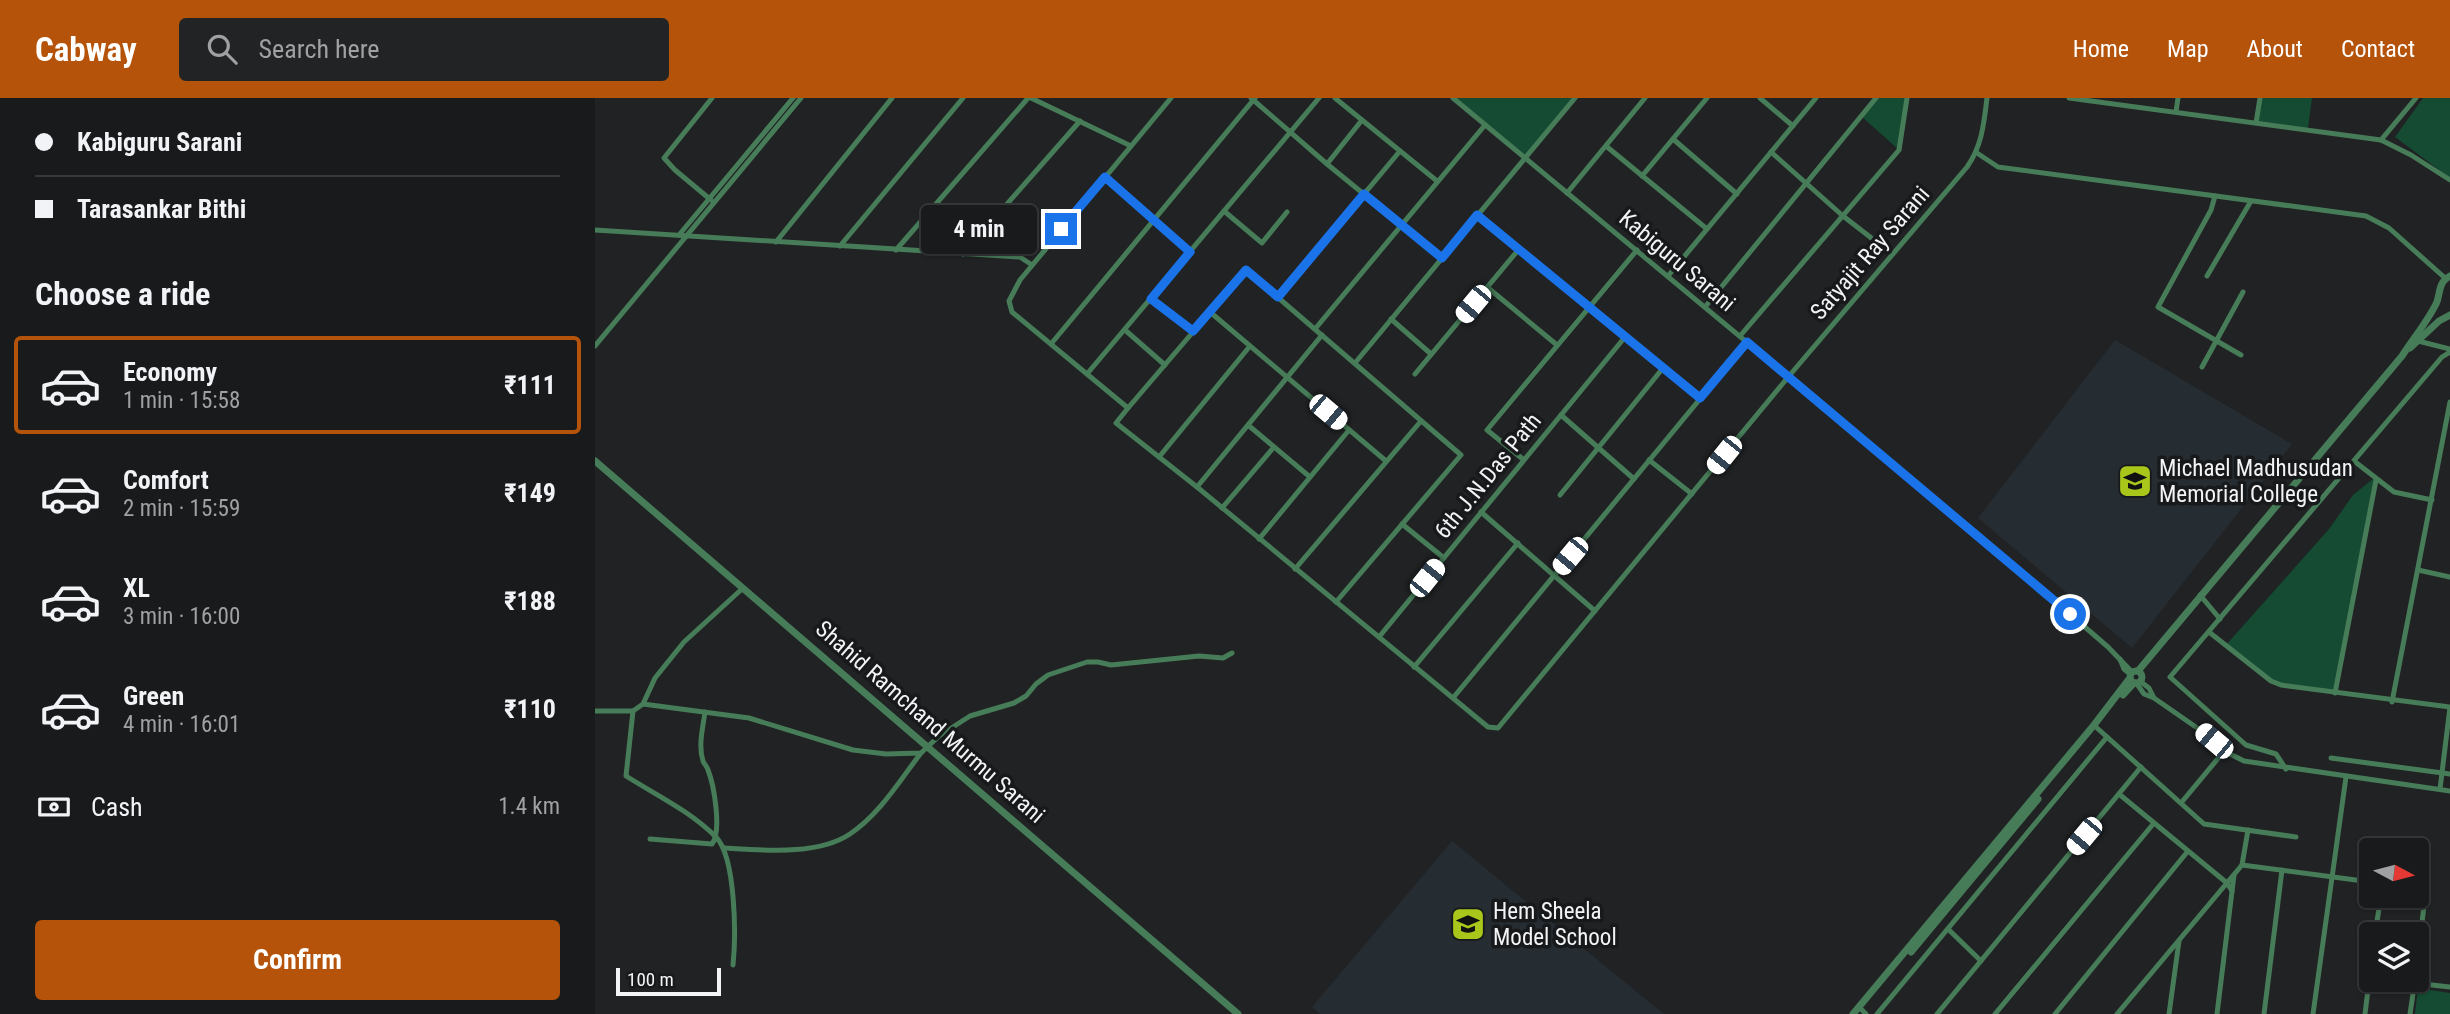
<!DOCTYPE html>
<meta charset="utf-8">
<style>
body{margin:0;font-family:"Roboto Condensed",sans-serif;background:#212324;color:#f1f3f6;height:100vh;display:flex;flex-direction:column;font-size:26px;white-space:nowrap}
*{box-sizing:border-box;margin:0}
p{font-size:23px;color:#9fa1a3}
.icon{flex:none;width:38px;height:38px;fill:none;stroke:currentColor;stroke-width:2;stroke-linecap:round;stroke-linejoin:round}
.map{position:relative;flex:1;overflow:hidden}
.sheet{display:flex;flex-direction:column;background:#181a1b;width:595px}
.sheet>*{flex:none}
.banner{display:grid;align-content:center;height:154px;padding:0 35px;background:#181a1b}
.needle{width:46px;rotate:97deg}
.buttons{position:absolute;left:1764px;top:740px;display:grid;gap:14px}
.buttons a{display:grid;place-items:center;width:70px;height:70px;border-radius:7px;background:#181a1b;box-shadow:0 2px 5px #0004,0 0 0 2px #36383a;font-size:35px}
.scale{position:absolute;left:21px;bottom:18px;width:105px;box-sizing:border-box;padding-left:7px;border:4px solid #f3f4f6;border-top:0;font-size:19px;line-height:24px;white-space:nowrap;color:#f3f4f6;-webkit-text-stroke:5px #17191b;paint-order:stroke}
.end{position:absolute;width:32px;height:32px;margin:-16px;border:9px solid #1a73e8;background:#fff;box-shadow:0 0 0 4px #fff}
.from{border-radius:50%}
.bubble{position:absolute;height:49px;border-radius:7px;background:#181a1b;box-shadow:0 2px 5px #0004,0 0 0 2px #36383a;font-size:23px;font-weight:700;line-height:49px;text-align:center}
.car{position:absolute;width:21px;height:42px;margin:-21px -10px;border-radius:9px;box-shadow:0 0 5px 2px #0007;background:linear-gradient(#fff 24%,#345 0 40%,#fff 0 76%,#345 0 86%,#fff 0)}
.banner b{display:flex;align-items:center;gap:24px;height:66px;font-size:26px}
.banner b+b{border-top:2px solid #36383a}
.banner i{width:18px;height:18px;background:#f1f3f6}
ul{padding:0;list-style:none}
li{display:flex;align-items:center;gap:21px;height:98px;margin:0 14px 10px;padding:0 21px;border:4px solid transparent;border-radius:7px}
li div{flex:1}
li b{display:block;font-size:26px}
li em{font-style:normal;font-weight:700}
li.on{border-color:#b45309}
li>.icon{width:63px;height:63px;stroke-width:1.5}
h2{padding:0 35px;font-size:32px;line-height:84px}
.pay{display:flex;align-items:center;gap:18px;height:77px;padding:0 35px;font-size:26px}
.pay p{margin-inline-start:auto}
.button{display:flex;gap:14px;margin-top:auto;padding:14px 35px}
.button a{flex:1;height:80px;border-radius:7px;background:#b45309;color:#fff;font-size:28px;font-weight:700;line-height:80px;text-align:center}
header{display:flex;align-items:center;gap:42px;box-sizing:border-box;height:98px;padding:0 35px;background:#b45309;color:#fff}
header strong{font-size:33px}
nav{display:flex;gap:38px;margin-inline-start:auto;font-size:24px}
.search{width:490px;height:63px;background:#212324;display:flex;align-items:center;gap:18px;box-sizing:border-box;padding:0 24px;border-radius:7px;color:#9fa1a3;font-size:26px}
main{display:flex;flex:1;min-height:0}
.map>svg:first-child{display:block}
.built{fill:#252c32}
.green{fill:#144b32}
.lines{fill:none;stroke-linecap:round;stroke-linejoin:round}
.minor{stroke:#477c58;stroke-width:5}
.tertiary{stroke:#477c58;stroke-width:7}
.route{stroke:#1a73e8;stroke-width:9}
.labels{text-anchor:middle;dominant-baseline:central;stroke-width:7;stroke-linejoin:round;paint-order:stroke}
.street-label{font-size:23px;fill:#f3f4f6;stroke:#17191b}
.poi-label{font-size:23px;fill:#f3f4f6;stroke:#17191b;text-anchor:start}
</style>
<header>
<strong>Cabway</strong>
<div class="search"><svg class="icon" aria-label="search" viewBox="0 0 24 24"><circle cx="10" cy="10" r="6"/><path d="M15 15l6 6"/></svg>Search here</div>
<nav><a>Home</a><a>Map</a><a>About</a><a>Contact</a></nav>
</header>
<main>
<section class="sheet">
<div class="banner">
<b><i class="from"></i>Kabiguru Sarani</b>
<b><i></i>Tarasankar Bithi</b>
</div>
<h2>Choose a ride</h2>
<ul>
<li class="on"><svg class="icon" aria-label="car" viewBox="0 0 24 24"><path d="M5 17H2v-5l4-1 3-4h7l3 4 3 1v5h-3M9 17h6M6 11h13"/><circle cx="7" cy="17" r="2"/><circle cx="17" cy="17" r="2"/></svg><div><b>Economy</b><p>1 min · 15:58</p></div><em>₹111</em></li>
<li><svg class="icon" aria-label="car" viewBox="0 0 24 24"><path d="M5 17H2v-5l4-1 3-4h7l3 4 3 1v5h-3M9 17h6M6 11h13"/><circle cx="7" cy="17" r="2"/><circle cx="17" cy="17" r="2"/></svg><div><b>Comfort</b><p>2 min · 15:59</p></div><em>₹149</em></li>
<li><svg class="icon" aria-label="car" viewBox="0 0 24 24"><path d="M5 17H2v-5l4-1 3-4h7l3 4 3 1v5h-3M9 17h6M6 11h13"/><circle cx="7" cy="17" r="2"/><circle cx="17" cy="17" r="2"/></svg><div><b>XL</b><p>3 min · 16:00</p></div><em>₹188</em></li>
<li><svg class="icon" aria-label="car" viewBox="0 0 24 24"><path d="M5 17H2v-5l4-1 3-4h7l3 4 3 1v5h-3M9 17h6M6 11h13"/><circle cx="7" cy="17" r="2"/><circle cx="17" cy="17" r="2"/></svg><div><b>Green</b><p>4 min · 16:01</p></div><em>₹110</em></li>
</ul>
<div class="pay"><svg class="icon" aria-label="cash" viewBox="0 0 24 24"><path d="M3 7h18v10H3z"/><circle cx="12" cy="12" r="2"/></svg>Cash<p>1.4 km</p></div>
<div class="button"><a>Confirm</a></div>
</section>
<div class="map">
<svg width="1855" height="916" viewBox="0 0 1855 916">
<rect width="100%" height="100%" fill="#202224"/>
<g class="built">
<polygon points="1520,242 1697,346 1537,550 1383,420"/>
<polygon points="857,743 1069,916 725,916 717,909"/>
</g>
<g class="green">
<polygon points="861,0 979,0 930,60"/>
<polygon points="1282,0 1312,0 1304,52 1266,18"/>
<polygon points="1665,0 1717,0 1713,30 1661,25"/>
<polygon points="1828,0 1855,0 1855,80 1800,39"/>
<polygon points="1779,380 1739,592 1679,584 1631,547 1734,431 1758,397"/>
<polygon points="1823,890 1855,895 1855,916 1820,916"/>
</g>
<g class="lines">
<g class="minor">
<polyline points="436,0 536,48"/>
<polyline points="576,0 425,182 414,203 417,214 533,310 651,172 866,357 741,504"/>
<polyline points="656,0 732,66 847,160"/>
<polyline points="740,0 842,83"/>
<polyline points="858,0 1380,434 1513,549 1537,574"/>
<polyline points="1165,0 1198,28"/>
<polyline points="1474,0 1786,42 1816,57 1855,82"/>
<polyline points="1581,14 1583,0"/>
<polyline points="1661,25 1665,0"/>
<polyline points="1078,41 1142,96"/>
<polyline points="1786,42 1821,0"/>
<polyline points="1011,48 1112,131"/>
<polyline points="1176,54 1248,118 1297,156"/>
<polyline points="1382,55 1403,69 1771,118 1794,130 1850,180"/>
<polyline points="732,66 767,22"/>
<polyline points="1047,78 1112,0"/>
<polyline points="510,79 595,154"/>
<polyline points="972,95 1050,0"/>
<polyline points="1620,98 1616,112 1563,209 1646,257"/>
<polyline points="116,102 80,72 69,60 117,0"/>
<polyline points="629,113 667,145 692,114"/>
<polyline points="882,117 1105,301"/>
<polyline points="0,132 425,159 437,167"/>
<polyline points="84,137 198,0"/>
<polyline points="181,144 297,0"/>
<polyline points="245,148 368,0"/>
<polyline points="301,152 433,0"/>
<polyline points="368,156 485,23"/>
<polyline points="1073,178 1221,0"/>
<polyline points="1612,178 1656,103"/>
<polyline points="892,189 962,247"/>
<polyline points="683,199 805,53"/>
<polyline points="556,201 598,233"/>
<polyline points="1110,209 1281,0"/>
<polyline points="615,214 791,363"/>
<polyline points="796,221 836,256"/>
<polyline points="720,231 890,27"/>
<polyline points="530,232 570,267"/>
<polyline points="1145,238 1304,52 1312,0"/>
<polyline points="1823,243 1855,251"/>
<polyline points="456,246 660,0"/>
<polyline points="0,248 206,0"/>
<polyline points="760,265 980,0"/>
<polyline points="1607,269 1648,194"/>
<polyline points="492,276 724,0"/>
<polyline points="820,276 924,151"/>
<path d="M533 310 521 325 602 389 893 629 903 630 1194 278 1372 69C1387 48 1389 25 1392 0"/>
<polyline points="966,317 1039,381"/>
<polyline points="653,327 715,379"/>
<polyline points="564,359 655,248"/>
<polyline points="929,362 892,332 1042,152"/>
<polyline points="1054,362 1097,396"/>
<polyline points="1759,363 1799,394 1837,402"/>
<polyline points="602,389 727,237"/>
<polyline points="965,397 1068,270"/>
<polyline points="627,410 679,349"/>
<polyline points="886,414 1000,513"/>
<polyline points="807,426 849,460"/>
<polyline points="664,441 754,332"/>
<polyline points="700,471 826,323"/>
<polyline points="1823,472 1855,479"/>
<polyline points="1605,497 1625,521"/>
<polyline points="1614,534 1676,583 1686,587 1855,609 1845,691"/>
<polyline points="784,539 1030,239"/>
<polyline points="1525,561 1529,571 1535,576"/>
<polyline points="819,569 923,445"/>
<polyline points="1546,584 1554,590 1559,600"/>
<polyline points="1542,586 1549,596 1559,600 1608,634 1635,656 1649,663 1855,693"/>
<polyline points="1740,595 1781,382"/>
<polyline points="858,600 1152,244"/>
<polyline points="1797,604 1855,304"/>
<polyline points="48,606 154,620 258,652 291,656 326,655 344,638 375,618 419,605 431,598 441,586 453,577 492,564 503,564 516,567 604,558 628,560 637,555"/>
<polyline points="0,613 38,613 48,606 60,580 89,544 148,490"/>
<path d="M38 613 31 678C61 697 95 713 121 739 141 760 141 838 138 867"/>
<polyline points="1502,630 1609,726 1701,739"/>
<polyline points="1736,660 1855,676"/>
<polyline points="1691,671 1681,656 1651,647 1575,579 1847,259 1855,254"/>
<polyline points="1524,696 1632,785 1637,793"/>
<polyline points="1586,705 1630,652"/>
<path d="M55 741 117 746C127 733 119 687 113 672 112 668 109 666 108 663 103 648 108 629 110 614"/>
<path d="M129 750C167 752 222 758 255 736 285 716 305 682 326 655"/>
<polyline points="1647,767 1653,732"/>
<polyline points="1822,790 1831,791 1822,866"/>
<polyline points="1353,831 1386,863"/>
<polyline points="1780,836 1786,798"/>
<polyline points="1819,885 1855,889"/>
<polyline points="1264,909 1271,916"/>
<polyline points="1282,916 1512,639"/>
<polyline points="1342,916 1546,669"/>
<polyline points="1400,916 1559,725"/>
<polyline points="1460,916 1593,753"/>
<polyline points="1522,916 1647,767 1776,784"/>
<polyline points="1574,916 1584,843"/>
<polyline points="1622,916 1639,777"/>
<polyline points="1669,916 1687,772"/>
<polyline points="1718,916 1751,679"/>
<polyline points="1770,916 1776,867"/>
<polyline points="1815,916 1820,882"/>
</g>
<g class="tertiary">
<polyline points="1815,250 1844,223 1855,217"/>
<polyline points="0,363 643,916"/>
<circle cx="1541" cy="579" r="6"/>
<path d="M1543 573 1807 258C1818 241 1832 224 1841 206 1846 196 1842 185 1855 178"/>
<polyline points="1528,597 1539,585"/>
<polyline points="1316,854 1443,701"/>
<polyline points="1258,916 1499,627 1535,580"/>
</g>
</g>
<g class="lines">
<polyline class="route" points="466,131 510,79 595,154 556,201 598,233 651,172 683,199 769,96 847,160 882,117 1105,300 1152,244 1475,516"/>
</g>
<defs>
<g id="university-square" transform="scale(1.75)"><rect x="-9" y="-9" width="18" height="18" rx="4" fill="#a9c71b" stroke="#17191b"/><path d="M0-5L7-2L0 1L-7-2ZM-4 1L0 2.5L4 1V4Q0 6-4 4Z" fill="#111"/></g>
<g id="school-square" transform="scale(1.75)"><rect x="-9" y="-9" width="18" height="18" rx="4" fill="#a9c71b" stroke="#17191b"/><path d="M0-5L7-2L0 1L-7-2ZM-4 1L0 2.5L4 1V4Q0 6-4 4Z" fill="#111"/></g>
</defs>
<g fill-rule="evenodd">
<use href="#university-square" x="1540" y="383"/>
<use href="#school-square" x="873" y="826"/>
</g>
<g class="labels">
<g class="street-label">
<text transform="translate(1275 155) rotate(-49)">Satyajit Ray Sarani</text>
<text transform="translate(1082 163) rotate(40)">Kabiguru Sarani</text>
<text transform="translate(893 378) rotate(-51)">6th J.N.Das Path</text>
<text transform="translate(335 624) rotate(41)">Shahid Ramchand Murmu Sarani</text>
</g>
<g class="poi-label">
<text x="1564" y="370">Michael Madhusudan<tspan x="1564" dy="26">Memorial College</tspan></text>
<text x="898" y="813">Hem Sheela<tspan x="898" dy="26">Model School</tspan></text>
</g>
</g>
</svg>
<div class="buttons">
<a><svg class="needle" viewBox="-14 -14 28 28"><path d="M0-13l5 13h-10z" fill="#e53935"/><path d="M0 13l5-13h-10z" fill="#9fa1a3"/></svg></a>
<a><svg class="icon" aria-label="layers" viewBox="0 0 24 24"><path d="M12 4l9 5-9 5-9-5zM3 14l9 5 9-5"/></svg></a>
</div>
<div class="scale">100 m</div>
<i class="end from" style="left:1475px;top:516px"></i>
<i class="end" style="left:466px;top:131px"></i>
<div class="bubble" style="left:326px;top:107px;width:116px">4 min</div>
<i class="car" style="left:878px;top:206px;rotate:220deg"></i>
<i class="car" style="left:733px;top:314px;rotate:130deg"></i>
<i class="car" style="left:1129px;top:357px;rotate:219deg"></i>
<i class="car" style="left:975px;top:458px;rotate:220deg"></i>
<i class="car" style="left:832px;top:480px;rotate:39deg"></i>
<i class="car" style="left:1619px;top:643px;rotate:310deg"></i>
<i class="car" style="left:1489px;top:738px;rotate:220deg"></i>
</div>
</main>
